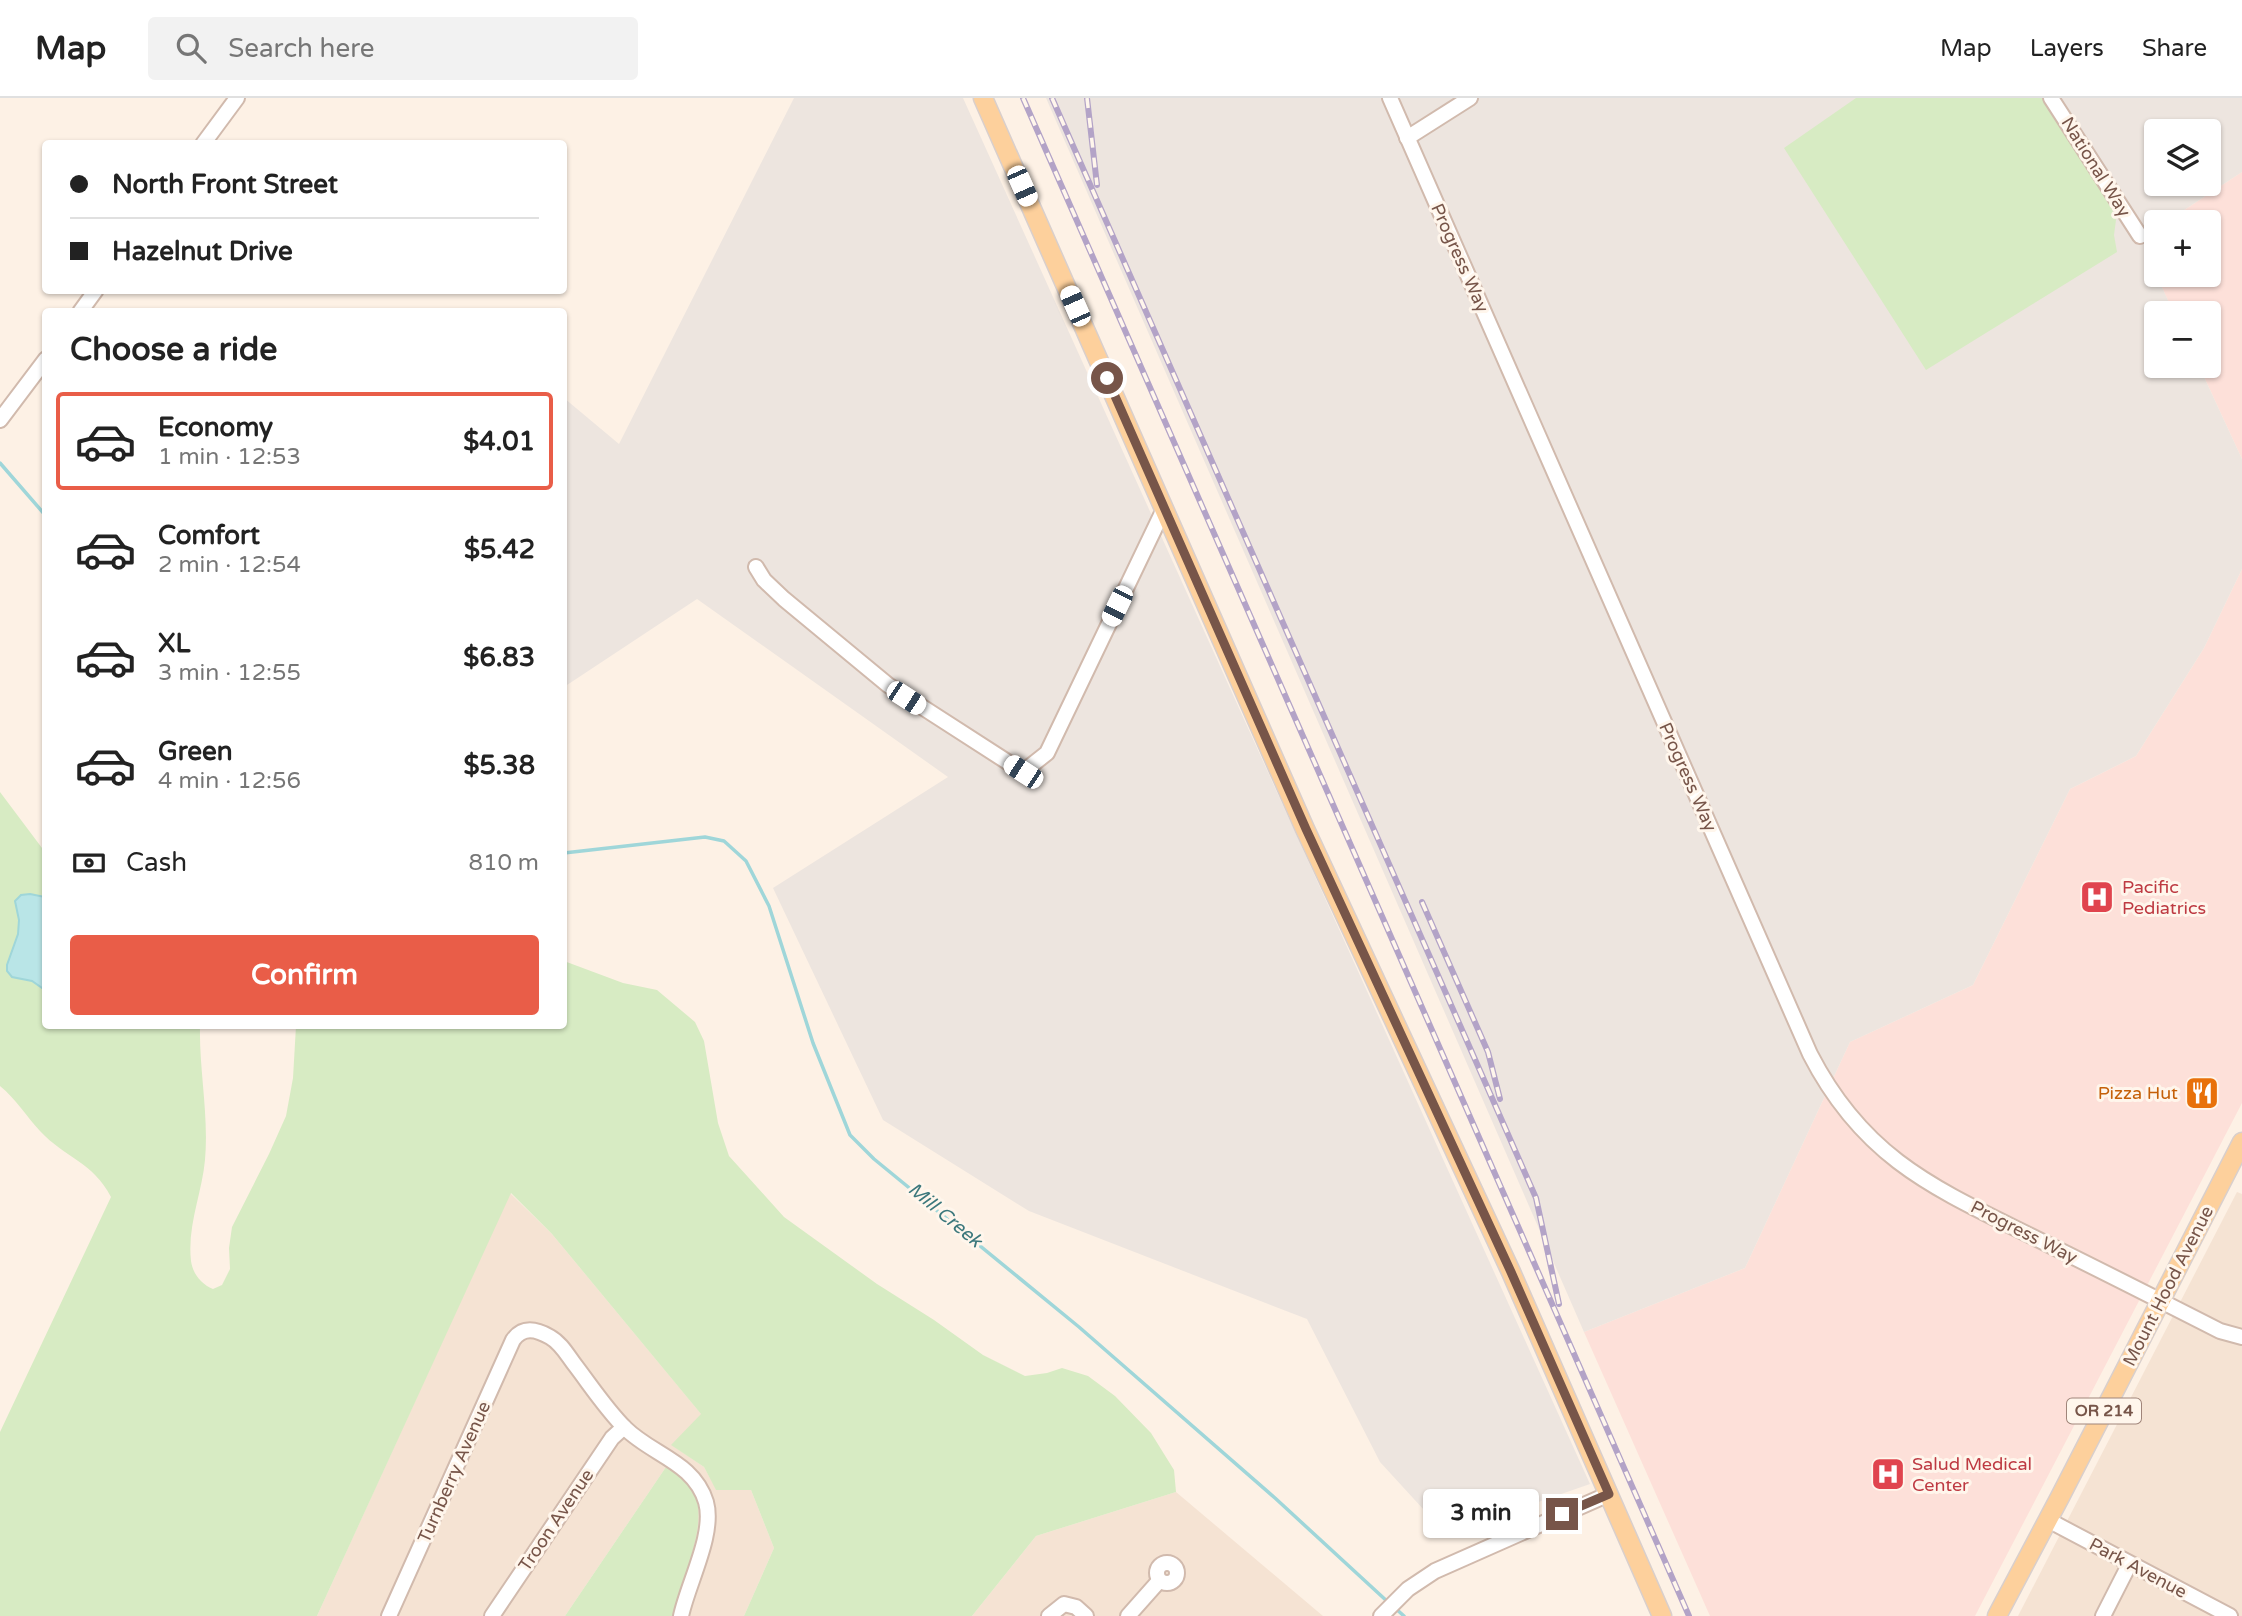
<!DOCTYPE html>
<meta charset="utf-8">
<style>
body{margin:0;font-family:"Varela Round",sans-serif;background:#f2f2f2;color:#222;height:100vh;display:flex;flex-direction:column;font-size:26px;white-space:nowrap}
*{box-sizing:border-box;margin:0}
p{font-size:23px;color:#767676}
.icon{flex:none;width:38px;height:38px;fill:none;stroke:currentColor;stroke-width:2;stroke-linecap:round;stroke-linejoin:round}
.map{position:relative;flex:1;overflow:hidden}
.sheet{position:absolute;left:42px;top:210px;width:525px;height:721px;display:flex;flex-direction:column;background:#fff;border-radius:7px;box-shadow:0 2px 5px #0004}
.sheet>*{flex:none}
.hud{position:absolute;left:42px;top:42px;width:525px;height:154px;border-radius:7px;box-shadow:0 2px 5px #0004;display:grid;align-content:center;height:154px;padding:0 28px;background:#fff}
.buttons{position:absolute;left:2144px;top:21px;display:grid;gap:14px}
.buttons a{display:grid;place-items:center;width:77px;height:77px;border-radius:7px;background:#fff;box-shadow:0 2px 5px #0004;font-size:35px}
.end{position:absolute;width:32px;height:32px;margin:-16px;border:9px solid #775549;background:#fff;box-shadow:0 0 0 4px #fff}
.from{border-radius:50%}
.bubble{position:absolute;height:49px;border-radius:7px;background:#fff;box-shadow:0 2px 5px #0004;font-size:23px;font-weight:800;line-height:49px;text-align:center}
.car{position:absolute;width:21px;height:42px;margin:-21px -10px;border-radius:9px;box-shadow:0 0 5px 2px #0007;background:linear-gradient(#fff 24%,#345 0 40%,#fff 0 76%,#345 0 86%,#fff 0)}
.hud b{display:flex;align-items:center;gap:24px;height:66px;font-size:26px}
.hud b+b{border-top:2px solid #e0e0e0}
.hud i{width:18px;height:18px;background:#222}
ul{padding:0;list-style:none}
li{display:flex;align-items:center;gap:21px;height:98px;margin:0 14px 10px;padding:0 14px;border:4px solid transparent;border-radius:7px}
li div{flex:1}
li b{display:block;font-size:26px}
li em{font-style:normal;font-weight:800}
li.current{border-color:#e95d48}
li>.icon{width:63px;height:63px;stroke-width:1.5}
h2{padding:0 28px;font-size:32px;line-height:84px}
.pay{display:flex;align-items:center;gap:18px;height:77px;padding:0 28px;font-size:26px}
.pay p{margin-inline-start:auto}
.primary-button{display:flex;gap:14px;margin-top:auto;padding:14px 28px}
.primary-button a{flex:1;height:80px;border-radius:7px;background:#e95d48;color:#fff;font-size:28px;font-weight:800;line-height:80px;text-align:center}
header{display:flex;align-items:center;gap:42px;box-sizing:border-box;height:98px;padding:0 35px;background:#fff;border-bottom:2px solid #e0e0e0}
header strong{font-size:33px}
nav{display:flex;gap:38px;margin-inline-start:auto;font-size:24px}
.search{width:490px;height:63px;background:#f2f2f2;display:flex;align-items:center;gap:18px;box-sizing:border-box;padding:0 24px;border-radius:7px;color:#767676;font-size:26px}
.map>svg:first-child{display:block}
.residential{fill:#f5e3d3}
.commercial{fill:#fde0d9}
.industrial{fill:#ede5df;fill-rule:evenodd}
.green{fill:#d7ebc3}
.water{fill:#b9e5e7;stroke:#9fd6d9;stroke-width:2}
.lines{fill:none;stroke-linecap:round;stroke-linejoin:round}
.stream{stroke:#9fd6d9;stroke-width:3.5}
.minor-casing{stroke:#d1baad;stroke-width:18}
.major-casing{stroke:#d9cfcc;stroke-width:21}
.minor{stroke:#fff;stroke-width:14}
.major{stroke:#fdd09c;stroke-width:18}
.rail-casing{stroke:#b3a3c7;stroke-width:6}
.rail{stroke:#fff6ec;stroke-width:3.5;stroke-dasharray:10;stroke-linecap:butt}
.route{stroke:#775549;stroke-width:9}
.labels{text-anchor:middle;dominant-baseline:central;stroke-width:6;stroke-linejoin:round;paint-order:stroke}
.shield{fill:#fff6ec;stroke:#a0857a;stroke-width:2}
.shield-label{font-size:16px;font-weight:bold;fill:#775549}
.street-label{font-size:18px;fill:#775549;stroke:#fff6ec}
.health-label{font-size:18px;fill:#be3a42;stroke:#fff6ec;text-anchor:start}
.food-label{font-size:18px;fill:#c56008;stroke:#fff6ec;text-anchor:end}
.water-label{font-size:19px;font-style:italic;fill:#3c787c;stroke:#fff6ec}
</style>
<header>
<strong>Map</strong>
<div class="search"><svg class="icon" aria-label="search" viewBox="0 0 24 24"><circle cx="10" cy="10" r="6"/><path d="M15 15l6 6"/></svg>Search here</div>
<nav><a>Map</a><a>Layers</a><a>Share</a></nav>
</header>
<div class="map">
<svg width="2242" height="1518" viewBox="0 0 2242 1518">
<rect width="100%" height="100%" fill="#fdf1e5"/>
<g class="residential">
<polygon points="2237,1094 2242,1096 2242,1518 2018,1518"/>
<polygon points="510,1095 552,1136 702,1317 672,1347 704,1369 716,1391 751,1392 774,1450 744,1518 673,1518 695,1441 666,1369 565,1518 317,1518"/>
<polygon points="1176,1394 1323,1518 972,1518 1036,1438"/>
</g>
<g class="commercial">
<polygon points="2242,74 2242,361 2199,268 2208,268 2208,215 2174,215 2156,177 2208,177 2208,124 2166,124"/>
<polygon points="2242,471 2242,1005 1975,1518 1710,1518 1584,1234 1745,1170 1850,944 1973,887 2070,691 2136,658 2204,550"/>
</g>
<g class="industrial">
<polygon points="794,0 963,0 1590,1386 1446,1436 1380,1364 1307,1221 1029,1113 883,1022 773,790 948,679 697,501 564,589 564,300 619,346"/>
<path d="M1046 0H2242V74L2166 124H2156V164L2152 168 2174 215H2156V268H2199L2242 361V471L2204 550 2136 658 2070 691 1973 887 1850 944 1745 1170 1584 1234ZM2156 33H2208V86H2156Z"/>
</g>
<g class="green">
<polygon points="1856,0 2042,0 2113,111 2116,122 2114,137 2117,154 1926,272 1784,50"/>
<path d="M0 694 45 754 46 928H200C199 972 209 1017 205 1062 202 1095 187 1128 191 1163 193 1176 201 1186 213 1191L222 1187 230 1171 229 1150 232 1129 269 1056 286 1018 293 980 296 928H564V863L623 885 657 892 695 924 704 943 718 1025 729 1058 784 1119 877 1186 934 1222 983 1257 1025 1278 1047 1275 1062 1270 1088 1278 1115 1298 1151 1335 1174 1372 1176 1394 1036 1438 972 1518H744L774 1450 751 1392H716L704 1369 671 1347 701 1316 552 1136 511 1095 317 1518H0V1334L111 1099C93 1064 65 1060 40 1033 26 1018 16 1001 0 988Z"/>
<path d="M666 1369C674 1373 682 1378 688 1385 716 1416 680 1482 673 1518H565Z"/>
</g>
<polygon class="water" points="30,796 45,799 45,892 32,883 12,879 7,873 7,867 18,836 19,822 15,803 21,797"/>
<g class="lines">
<g class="stream">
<polyline points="0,365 46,418"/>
<polyline points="564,755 705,739 724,743 746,763 769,808 813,945 850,1037 874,1061 1079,1229 1275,1400 1389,1505"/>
<polyline points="1395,1510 1404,1518"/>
</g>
<g class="minor-casing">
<g id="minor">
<path d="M1390 0 1810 956C1867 1067 1944 1094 2049 1147 2106 1175 2163 1204 2220 1233L2242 1239"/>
<polyline points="2051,0 2140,138"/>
<polyline points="1407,40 1470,0"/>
<polyline points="203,46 237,0"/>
<polyline points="80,214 96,192"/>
<polyline points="0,322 46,261"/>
<polyline points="756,469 764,482 784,501 888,587 1023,674 1047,655 1164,411"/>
<polyline points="2048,1422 2230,1518"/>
<circle cx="1167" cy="1475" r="10"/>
<path d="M389 1518 513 1242C523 1228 536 1231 550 1239 561 1245 568 1258 575 1267 591 1288 606 1311 625 1330 652 1357 694 1364 706 1404 715 1436 688 1485 681 1518"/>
<polyline points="492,1518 612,1340 624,1329"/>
<polyline points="1049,1518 1064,1506 1076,1509 1086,1518"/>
<polyline points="1128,1518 1159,1483"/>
<polyline points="1381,1518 1408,1491 1435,1473 1609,1396"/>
<polyline points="2103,1518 2129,1467"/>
</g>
</g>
<g class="major-casing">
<g id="major">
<polyline points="983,0 1305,731 1511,1174 1662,1518"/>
<polyline points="1997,1518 2060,1399 2242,1044"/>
</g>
</g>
<use href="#minor" class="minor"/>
<use href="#major" class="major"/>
<g class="rail-casing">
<g id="rail">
<polyline points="1023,0 1689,1518"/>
<polyline points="1052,0 1536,1100 1559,1206"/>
<polyline points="1087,0 1097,87"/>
<polyline points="1422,804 1488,954 1500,1001"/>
</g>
</g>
<use href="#rail" class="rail"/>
</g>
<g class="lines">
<polyline class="route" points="1107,280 1306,731 1511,1174 1609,1396 1562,1416"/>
</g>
<defs>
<g id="hospital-square" transform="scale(1.75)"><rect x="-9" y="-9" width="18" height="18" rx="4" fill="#e0444e" stroke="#fff6ec"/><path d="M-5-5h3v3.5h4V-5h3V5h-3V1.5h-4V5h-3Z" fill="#fff"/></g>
<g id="restaurant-square" transform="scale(1.75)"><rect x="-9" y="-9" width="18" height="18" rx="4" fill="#e8710a" stroke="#fff6ec"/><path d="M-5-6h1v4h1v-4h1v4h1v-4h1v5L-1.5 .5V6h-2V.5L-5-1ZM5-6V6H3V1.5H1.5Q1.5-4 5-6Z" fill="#fff"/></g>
</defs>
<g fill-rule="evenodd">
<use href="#hospital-square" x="2097" y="799"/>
<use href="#restaurant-square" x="2202" y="995"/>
<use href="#hospital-square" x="1888" y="1376"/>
</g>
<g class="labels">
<rect class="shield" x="2067" y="1300.5" width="74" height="25" rx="5"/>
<g class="shield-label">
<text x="2104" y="1313">OR 214</text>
</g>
<g class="street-label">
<text transform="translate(2096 69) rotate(58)">National Way</text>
<text transform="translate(1460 160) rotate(66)">Progress Way</text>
<text transform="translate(1688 679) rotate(66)">Progress Way</text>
<text transform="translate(2024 1134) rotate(27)">Progress Way</text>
<text transform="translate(2168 1188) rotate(-63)">Mount Hood Avenue</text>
<text transform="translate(454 1374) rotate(-66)">Turnberry Avenue</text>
<text transform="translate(556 1422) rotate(-56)">Troon Avenue</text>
<text transform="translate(2138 1470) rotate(28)">Park Avenue</text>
</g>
<g class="health-label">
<text x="2122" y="789">Pacific<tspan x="2122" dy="21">Pediatrics</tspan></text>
<text x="1912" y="1366">Salud Medical<tspan x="1912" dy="21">Center</tspan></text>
</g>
<g class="food-label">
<text x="2178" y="995">Pizza Hut</text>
</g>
<g class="water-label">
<text transform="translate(945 1117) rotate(40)">Mill Creek</text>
</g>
</g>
</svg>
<div class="buttons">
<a><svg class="icon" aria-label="layers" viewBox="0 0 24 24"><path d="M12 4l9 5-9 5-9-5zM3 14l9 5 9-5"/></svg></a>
<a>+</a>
<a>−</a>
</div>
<i class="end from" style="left:1107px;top:280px"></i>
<i class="end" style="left:1562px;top:1416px"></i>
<div class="bubble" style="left:1423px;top:1391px;width:116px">3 min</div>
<i class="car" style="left:1022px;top:88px;rotate:156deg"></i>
<i class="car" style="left:1075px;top:208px;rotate:336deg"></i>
<i class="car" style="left:1117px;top:508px;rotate:206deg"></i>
<i class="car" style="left:906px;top:600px;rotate:123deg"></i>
<i class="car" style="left:1023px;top:674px;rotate:303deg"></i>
<div class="hud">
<b><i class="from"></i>North Front Street</b>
<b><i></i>Hazelnut Drive</b>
</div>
<section class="sheet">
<h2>Choose a ride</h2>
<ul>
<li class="current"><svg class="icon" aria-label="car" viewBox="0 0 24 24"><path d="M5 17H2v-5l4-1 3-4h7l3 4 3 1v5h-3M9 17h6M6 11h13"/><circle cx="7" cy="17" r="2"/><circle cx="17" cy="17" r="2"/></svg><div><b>Economy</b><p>1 min · 12:53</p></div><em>$4.01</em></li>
<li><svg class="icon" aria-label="car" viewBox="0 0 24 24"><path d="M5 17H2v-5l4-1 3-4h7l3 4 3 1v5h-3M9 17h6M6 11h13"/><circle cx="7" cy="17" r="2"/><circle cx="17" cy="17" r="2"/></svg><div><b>Comfort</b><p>2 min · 12:54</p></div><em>$5.42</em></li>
<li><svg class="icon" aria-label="car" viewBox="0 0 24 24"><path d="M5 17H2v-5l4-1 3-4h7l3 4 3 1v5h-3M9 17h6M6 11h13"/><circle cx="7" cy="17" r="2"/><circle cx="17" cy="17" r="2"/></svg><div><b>XL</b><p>3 min · 12:55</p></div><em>$6.83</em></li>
<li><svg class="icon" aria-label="car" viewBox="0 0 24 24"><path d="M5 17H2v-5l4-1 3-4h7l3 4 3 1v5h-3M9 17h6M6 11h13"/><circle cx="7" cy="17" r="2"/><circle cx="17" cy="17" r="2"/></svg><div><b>Green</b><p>4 min · 12:56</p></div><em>$5.38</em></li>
</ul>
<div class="pay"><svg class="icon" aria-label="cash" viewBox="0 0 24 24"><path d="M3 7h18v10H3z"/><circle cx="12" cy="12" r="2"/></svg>Cash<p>810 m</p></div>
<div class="primary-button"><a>Confirm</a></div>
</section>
</div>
